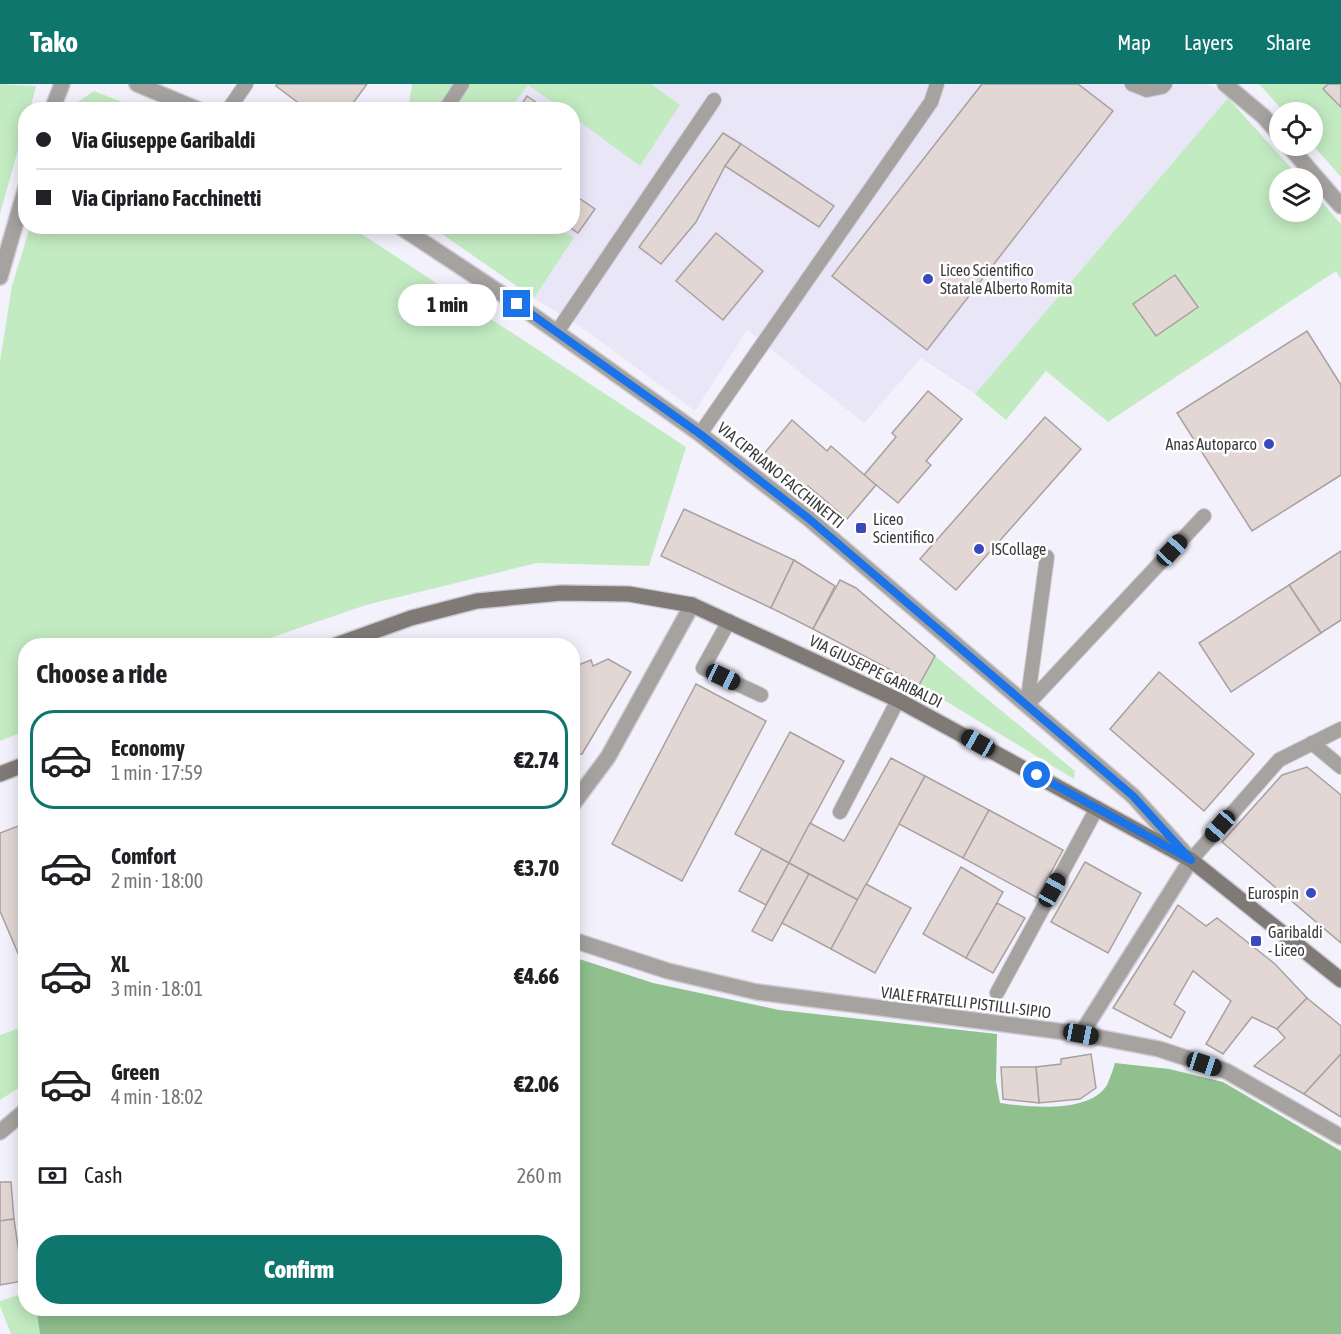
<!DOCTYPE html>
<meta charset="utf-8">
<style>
body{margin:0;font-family:"Asap Condensed",sans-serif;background:#f2f2f2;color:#202124;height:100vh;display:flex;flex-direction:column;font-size:22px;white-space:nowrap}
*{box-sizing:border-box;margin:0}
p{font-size:20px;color:#757577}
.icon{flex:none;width:33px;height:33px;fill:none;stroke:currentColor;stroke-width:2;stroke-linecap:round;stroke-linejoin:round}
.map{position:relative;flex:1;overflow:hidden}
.drawer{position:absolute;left:18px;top:554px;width:562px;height:678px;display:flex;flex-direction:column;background:#fff;border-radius:24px;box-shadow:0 3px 15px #0003}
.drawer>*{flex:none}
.guide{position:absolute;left:18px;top:18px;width:562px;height:132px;border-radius:24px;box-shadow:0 3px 15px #0003;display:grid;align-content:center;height:132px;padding:0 18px;background:#fff}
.fabs{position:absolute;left:1269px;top:18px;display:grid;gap:12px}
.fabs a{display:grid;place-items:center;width:54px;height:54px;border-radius:50%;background:#fff;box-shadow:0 3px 15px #0003;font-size:30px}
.end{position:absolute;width:27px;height:27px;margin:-14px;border:8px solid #1a73e8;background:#fff;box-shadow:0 0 0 3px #fff}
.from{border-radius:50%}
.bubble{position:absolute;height:42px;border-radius:21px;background:#fff;box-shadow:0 3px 15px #0003;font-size:20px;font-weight:800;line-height:42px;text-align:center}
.car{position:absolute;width:18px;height:36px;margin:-18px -9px;border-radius:8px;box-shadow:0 0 4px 2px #0007;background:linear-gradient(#222 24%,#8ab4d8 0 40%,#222 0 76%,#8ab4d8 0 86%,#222 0)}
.guide b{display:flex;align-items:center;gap:21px;height:57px;font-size:22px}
.guide b+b{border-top:2px solid #e0e0e0}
.guide i{width:15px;height:15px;background:#202124}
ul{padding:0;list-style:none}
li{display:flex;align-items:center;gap:18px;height:99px;margin:0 12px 9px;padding:0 6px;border:3px solid transparent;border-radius:24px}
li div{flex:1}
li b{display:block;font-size:22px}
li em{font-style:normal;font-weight:800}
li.selected{border-color:#0f766e}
li>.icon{width:54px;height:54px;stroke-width:1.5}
h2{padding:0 18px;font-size:27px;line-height:72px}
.pay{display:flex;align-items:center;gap:15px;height:66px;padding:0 18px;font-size:22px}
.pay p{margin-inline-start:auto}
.primary-button{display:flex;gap:12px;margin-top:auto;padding:12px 18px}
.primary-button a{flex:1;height:69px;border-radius:24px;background:#0f766e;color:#fff;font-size:24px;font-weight:800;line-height:69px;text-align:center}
header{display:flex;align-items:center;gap:36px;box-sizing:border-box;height:84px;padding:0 30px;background:#0f766e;color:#fff}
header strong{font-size:28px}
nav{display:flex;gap:33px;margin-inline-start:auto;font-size:21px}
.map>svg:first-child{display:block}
.built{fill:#e8e6f7}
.green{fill:#c3ebc2}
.forest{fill:#8fc08e}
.building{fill:#e2d7d5;stroke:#aaa09f;stroke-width:1.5}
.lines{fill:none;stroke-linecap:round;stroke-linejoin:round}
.lane-casing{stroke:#cecdd6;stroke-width:16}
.street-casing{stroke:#cecdd6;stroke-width:18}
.secondary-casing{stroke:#cecdd6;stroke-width:18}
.lane{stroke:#a5a29f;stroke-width:14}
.street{stroke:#a5a29f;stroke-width:15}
.secondary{stroke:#807a77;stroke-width:15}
.route{stroke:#1a73e8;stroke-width:8}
.poi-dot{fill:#384abd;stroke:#fff;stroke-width:2}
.labels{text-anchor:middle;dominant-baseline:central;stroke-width:5;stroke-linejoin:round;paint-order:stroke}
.poi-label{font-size:16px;fill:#3a3a3d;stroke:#fff;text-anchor:start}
.street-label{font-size:16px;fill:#3a3a3d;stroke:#fff}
</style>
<header>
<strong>Tako</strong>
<nav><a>Map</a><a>Layers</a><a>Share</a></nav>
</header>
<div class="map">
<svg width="1341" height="1250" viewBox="0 0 1341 1250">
<rect width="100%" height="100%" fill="#f3f2fc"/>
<g class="built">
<polygon points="528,0 562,25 510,26"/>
<polygon points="651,0 1208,0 1228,14 975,310 921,274 864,339 747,246 695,327 587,247 534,214 574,155 556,143 573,142 573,33 640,82 680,21"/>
</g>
<g class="green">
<polygon points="0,0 36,2 30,25 26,26 25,40 0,130"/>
<polygon points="412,0 651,0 680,21 640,82 573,33 573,26 562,25 528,1 510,25 408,26"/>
<polygon points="1259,0 1341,0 1341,93 1313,61 1312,28 1284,28"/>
<polygon points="94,7 140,25 67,25"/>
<polygon points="1228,14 1300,94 1280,94 1280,128 1312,128 1313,108 1341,140 1341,195 1336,187 1108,338 1046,287 1006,336 975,310"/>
<polygon points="30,143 351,143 686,363 649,482 537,479 366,521 250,561 26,561 25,647 0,657 0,277 12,202"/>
<polygon points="432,143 556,143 574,154 534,214"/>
<polygon points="935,572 1075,687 1074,695 919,601"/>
<polygon points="25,942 25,1000 0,1016 0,951"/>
<polygon points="25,1209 26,1224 36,1224 40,1250 11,1250 0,1222 0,1217"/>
</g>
<path class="forest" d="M573 873 653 899 779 926 997 950 996 997 1000 1019C1028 1023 1089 1030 1107 1001 1110 994 1113 986 1115 979L1169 985 1223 998 1341 1067V1250H40L36 1224H573Z"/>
<g class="building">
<polygon points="277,0 367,0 348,26 308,26 276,2"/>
<polygon points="982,0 1078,0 1113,27 927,266 832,192"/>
<polygon points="1328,0 1341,0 1341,23 1323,5"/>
<polygon points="527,12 547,26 518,26"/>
<polygon points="723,49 741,60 725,82 696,138 661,180 639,163"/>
<polygon points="741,60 834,122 819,143 725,82"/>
<polygon points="573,110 595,125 578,149 568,142 573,142"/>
<polygon points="716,149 763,187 723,236 676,197"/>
<polygon points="1175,191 1198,223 1156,252 1133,220"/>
<polygon points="1307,247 1341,301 1341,391 1252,447 1177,329"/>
<polygon points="928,307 962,335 926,377 931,381 898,419 864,391 896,353 892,349"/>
<polygon points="1045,333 1081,365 956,506 920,475"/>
<polygon points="792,336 827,367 831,362 876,401 847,435 808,402 805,406 763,371"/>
<polygon points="684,425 794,476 771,524 661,472"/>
<polygon points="1341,467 1341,536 1321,549 1289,501"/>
<polygon points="794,476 835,502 813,545 771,524"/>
<polygon points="840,496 856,504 935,572 919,601 813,545"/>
<polygon points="1289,501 1321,549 1231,608 1199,559"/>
<polygon points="608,575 631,588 582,670 573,671 573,583 591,576 593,582"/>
<polygon points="1159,588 1254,670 1204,727 1110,645"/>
<polygon points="696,600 766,637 682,797 612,760"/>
<polygon points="790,648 844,677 789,779 735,750"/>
<polygon points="891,674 925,692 858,816 789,779 810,739 844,757"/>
<polygon points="1307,683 1341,711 1341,859 1222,758 1282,691"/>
<polygon points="925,692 989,726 963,774 899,740"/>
<polygon points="989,726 1063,766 1037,814 963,774"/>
<polygon points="26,739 26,872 20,874 0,827 0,749"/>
<polygon points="762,765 789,779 766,821 739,807"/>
<polygon points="1085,778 1141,809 1108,869 1051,838"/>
<polygon points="789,779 809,790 772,857 752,847"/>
<polygon points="961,783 1003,808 966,874 923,850"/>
<polygon points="809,790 858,816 831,865 782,839"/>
<polygon points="866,800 911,824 875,889 831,865"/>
<polygon points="997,819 1025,834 993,889 966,874"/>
<polygon points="1178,821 1206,842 1217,834 1275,880 1307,914 1277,945 1252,933 1223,970 1206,960 1231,917 1193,887 1174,920 1185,928 1171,954 1113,924"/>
<polygon points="1307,914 1341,942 1341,970 1304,1010 1254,982 1285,954 1277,945"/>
<polygon points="1091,970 1096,1004 1080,1015 1039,1019 1036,983 1061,980 1061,975"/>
<polygon points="1341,970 1341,1033 1304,1010"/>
<polygon points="1001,983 1036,983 1039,1019 1003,1015"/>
<polygon points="0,1098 11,1098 14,1135 0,1137"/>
<polygon points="14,1135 23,1197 0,1201 0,1137"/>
</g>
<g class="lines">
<g class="lane-casing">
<g id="lane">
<polyline points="1132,0 1147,6 1162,3 1165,0"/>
<polyline points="228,26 246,0"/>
<polyline points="445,26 462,0"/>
<polyline points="557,248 714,16"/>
<polyline points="700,350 931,18 937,0"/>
<polyline points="729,537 703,584 761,611"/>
<polyline points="1027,621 1204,432"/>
<polyline points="1027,621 1047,473"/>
<polyline points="1312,659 1341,683"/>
<polyline points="840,728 898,616"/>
<polyline points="1191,776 1279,676 1341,645"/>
<polyline points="997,909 1097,724"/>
</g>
</g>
<g class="street-casing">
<g id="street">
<polyline points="137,0 199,26"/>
<polyline points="1225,0 1263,32 1280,51"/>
<polyline points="52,26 62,0"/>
<polyline points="1289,62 1341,122"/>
<polyline points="399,142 517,220 700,350 808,434 1133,712 1191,776 1081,950"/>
<polyline points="0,193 26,103"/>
<polyline points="573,720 608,673 692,521"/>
<polyline points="573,856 668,887 757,908 1081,950 1159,965 1226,987 1341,1053"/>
<polyline points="0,1048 26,1026"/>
</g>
</g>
<g class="secondary-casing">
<g id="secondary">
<polyline points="336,561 411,534 477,517 561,509 629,510 692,521 898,616 1191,776 1341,896"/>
<polyline points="0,690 26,680"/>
</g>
</g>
<use href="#lane" class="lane"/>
<use href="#street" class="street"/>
<use href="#secondary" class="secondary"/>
</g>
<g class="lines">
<polyline class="route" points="517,220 700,350 808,434 1133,712 1191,776 1037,691"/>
</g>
<g class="poi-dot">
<circle cx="928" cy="195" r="6"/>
<circle cx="1269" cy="360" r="6"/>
<rect x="855" y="438" width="12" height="12" rx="3"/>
<circle cx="979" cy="465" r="6"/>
<circle cx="1311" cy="809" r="6"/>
<rect x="1250" y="851" width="12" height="12" rx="3"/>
</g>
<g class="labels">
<g class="poi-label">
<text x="940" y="186">Liceo Scientifico<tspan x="940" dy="18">Statale Alberto Romita</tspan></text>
<text x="1257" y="360" text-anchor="end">Anas Autoparco</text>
<text x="873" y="435">Liceo<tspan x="873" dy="18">Scientifico</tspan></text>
<text x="991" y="465">ISCollage</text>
<text x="1299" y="809" text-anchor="end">Eurospin</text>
<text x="1268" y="848">Garibaldi<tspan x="1268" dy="18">- Liceo</tspan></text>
</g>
<g class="street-label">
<text transform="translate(781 391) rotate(39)">VIA CIPRIANO FACCHINETTI</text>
<text transform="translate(876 587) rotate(26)">VIA GIUSEPPE GARIBALDI</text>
<text transform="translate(966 918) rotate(7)">VIALE FRATELLI PISTILLI-SIPIO</text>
</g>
</g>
</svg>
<div class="fabs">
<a><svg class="icon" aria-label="locate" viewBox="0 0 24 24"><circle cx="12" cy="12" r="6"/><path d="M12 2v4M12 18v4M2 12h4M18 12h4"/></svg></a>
<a><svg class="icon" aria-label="layers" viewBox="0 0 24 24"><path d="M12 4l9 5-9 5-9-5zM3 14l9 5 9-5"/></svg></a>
</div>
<i class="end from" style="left:1037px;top:691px"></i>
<i class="end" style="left:517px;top:220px"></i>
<div class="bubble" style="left:398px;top:200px;width:99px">1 min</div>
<i class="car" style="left:1172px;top:466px;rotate:43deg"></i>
<i class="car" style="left:723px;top:593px;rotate:115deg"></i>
<i class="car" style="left:978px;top:659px;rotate:299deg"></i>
<i class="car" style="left:1220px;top:742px;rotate:221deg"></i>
<i class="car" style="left:1052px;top:806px;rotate:29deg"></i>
<i class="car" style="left:1081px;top:950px;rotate:101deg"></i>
<i class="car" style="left:1204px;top:980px;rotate:108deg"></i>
<div class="guide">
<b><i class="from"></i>Via Giuseppe Garibaldi</b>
<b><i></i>Via Cipriano Facchinetti</b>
</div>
<section class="drawer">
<h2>Choose a ride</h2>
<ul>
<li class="selected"><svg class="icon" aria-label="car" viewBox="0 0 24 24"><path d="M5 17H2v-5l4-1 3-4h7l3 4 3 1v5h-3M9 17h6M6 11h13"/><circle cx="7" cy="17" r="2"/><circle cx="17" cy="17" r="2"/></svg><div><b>Economy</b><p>1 min · 17:59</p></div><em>€2.74</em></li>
<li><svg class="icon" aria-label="car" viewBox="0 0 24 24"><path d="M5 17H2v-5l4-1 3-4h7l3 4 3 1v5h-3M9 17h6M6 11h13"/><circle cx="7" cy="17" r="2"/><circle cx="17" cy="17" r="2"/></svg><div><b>Comfort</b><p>2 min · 18:00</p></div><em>€3.70</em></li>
<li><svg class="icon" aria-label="car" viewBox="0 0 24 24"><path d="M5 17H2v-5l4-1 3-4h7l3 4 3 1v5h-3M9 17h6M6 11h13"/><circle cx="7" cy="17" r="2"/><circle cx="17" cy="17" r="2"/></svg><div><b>XL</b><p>3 min · 18:01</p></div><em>€4.66</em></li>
<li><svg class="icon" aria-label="car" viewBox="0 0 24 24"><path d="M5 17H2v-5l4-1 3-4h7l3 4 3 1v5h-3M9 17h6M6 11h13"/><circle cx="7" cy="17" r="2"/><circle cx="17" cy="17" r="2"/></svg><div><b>Green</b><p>4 min · 18:02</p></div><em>€2.06</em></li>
</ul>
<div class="pay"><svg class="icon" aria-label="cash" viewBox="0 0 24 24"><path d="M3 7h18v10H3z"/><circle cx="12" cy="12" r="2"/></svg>Cash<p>260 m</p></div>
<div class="primary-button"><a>Confirm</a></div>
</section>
</div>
